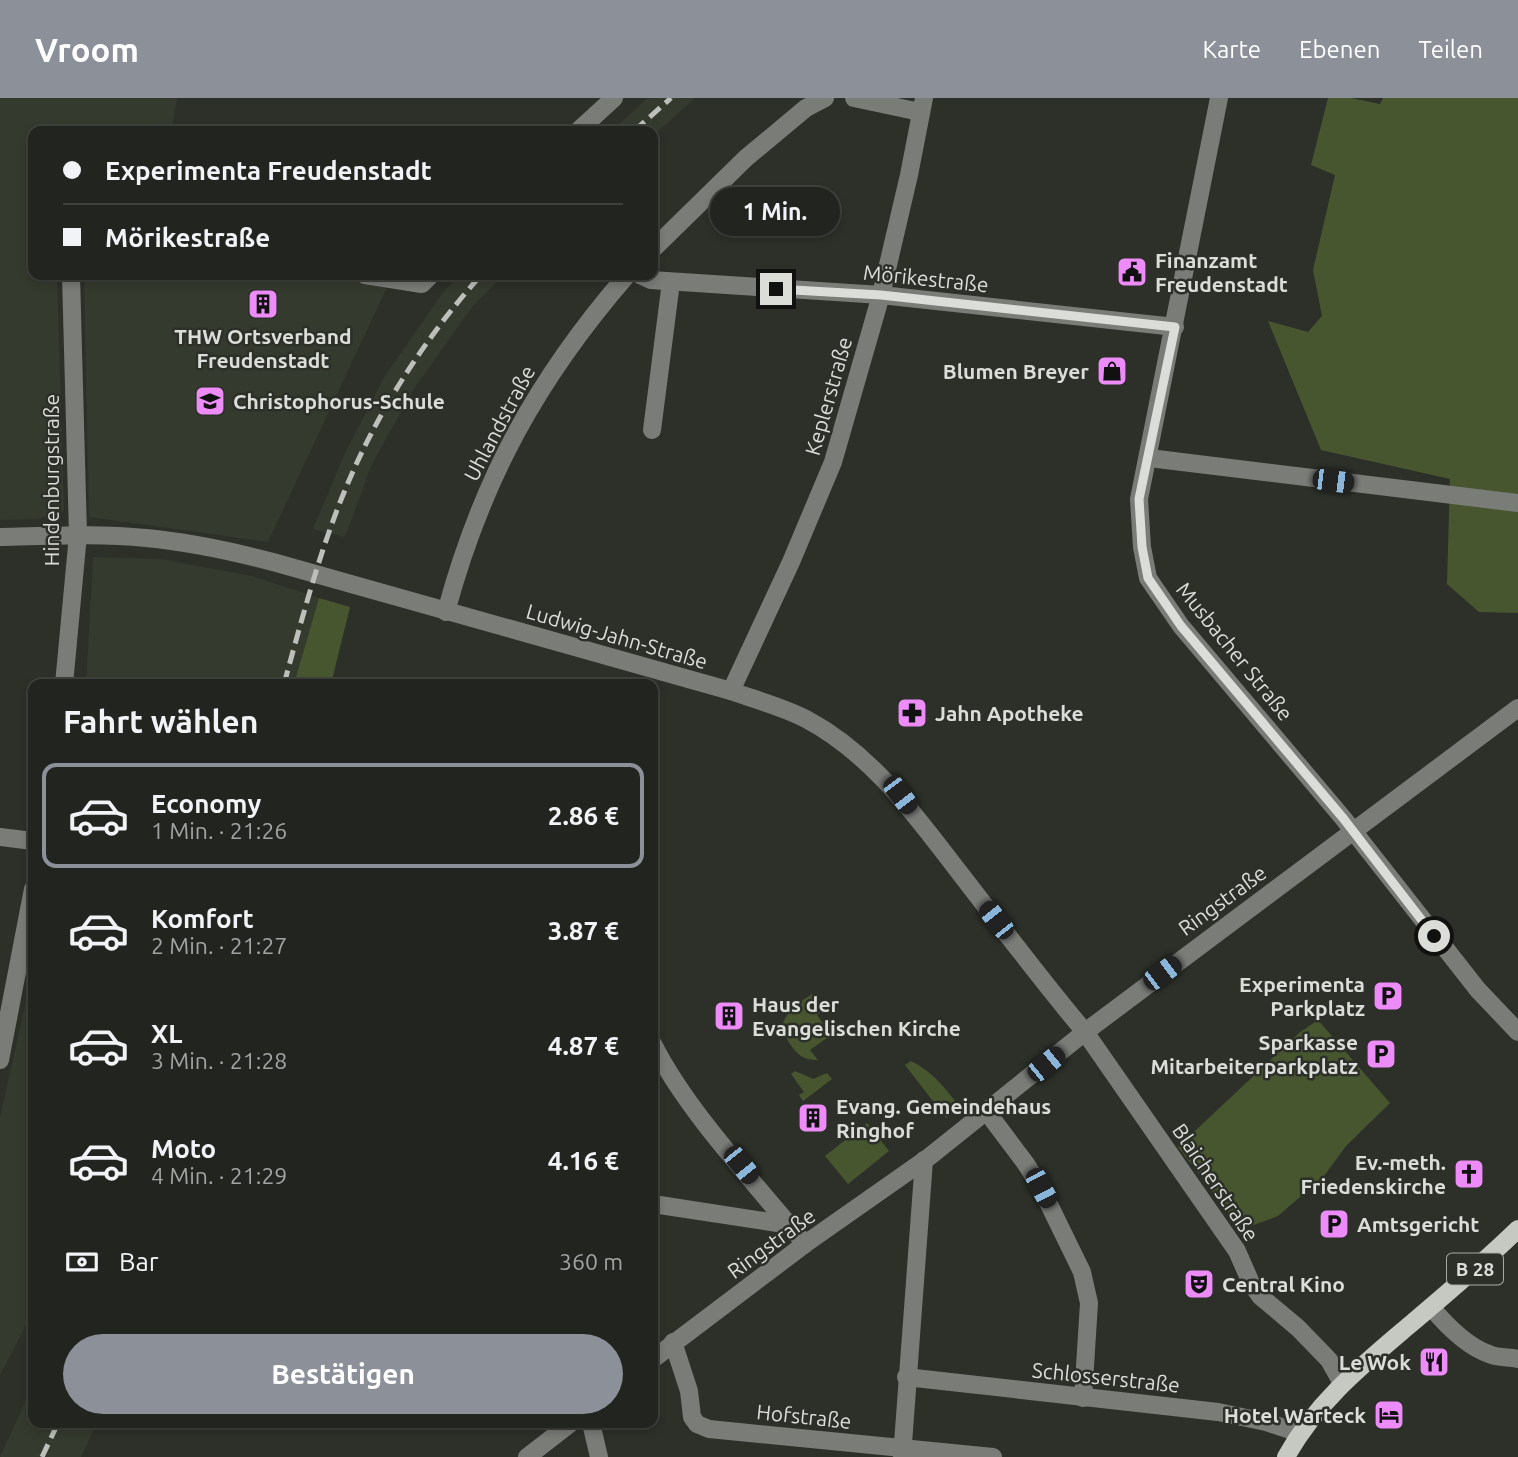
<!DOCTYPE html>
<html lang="de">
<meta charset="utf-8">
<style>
body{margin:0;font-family:Ubuntu,sans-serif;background:#2e302c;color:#f1f3f6;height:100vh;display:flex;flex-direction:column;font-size:26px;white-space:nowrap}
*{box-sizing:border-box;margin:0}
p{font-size:23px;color:#a2a4a4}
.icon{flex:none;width:38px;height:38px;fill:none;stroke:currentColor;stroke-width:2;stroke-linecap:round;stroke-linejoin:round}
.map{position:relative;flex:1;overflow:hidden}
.details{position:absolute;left:28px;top:581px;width:630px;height:749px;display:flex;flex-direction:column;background:#22241f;border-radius:14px;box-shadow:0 4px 10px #0003,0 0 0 2px #3f413d}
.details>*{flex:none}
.banner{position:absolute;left:28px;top:28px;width:630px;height:154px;border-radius:14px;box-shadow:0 4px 10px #0003,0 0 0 2px #3f413d;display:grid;align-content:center;height:154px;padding:0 35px;background:#22241f}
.end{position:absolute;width:32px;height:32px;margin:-16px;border:9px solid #dbddd9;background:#111;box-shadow:0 0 0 4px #111}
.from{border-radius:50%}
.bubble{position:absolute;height:49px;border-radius:24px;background:#22241f;box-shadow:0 4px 10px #0003,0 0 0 2px #3f413d;font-size:23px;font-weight:600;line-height:49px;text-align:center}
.car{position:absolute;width:21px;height:42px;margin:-21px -10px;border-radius:9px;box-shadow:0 0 5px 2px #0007;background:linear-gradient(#222 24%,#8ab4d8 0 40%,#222 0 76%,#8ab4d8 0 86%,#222 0)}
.banner b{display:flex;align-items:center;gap:24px;height:66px;font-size:26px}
.banner b+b{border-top:2px solid #3f413d}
.banner i{width:18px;height:18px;background:#f1f3f6}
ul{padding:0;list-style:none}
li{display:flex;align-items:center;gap:21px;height:105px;margin:0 14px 10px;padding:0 21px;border:4px solid transparent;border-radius:14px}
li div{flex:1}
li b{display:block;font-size:26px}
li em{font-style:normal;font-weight:600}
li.current{border-color:#8c9099}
li>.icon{width:63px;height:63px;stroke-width:1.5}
h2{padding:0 35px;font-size:32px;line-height:84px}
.pay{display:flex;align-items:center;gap:18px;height:77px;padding:0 35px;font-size:26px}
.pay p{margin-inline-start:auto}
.button{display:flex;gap:14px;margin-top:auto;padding:14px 35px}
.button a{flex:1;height:80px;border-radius:42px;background:#8c9099;color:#fff;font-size:28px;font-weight:600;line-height:80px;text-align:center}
header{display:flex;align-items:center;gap:42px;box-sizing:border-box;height:98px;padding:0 35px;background:#8c9099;color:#fff}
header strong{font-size:33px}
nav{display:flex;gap:38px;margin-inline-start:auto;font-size:24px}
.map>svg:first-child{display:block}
.built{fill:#353a2e}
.green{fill:#485630}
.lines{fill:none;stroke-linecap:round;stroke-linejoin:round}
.minor{stroke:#7a7c78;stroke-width:18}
.major{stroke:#c6c9c2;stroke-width:18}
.rail{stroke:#bdbfba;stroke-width:5;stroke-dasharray:14 7;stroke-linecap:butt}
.route{stroke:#dbddd9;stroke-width:9}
.labels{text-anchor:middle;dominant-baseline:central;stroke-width:5;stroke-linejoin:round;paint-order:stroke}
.shield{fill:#2d3029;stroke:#a7a9a4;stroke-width:2}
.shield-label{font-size:19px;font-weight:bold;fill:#dbddd9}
.poi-label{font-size:21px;font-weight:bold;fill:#dbddd9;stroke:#2d3029;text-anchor:start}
.street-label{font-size:21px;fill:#dbddd9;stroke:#2d3029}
</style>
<header>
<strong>Vroom</strong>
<nav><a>Karte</a><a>Ebenen</a><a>Teilen</a></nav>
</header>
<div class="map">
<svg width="1518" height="1359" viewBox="0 0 1518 1359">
<rect width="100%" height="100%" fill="#2d3029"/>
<g class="built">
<polygon points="0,0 177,0 171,33 33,33 33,177 57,177 64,413 38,421 0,422"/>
<polygon points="648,0 695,0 653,38 653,33 611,33"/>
<polygon points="84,177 287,177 388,187 268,444 89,419"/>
<polygon points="461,177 504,177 472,209 413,292 372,366 345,439 313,431 345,355 386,276 445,192"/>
<polygon points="93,459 160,461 252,478 319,500 294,586 86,586"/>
<polygon points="33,872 33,1214 0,1277 0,1020"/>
<polygon points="33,1287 33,1325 97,1325 81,1359 0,1359"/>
</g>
<g class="green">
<polygon points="1328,0 1351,0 1380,6 1383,0 1518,0 1518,515 1479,514 1447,486 1450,381 1321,352 1268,223 1308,234 1322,218 1313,172 1335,77 1311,67"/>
<polygon points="319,500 350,509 331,586 294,586"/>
<path d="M812 896 823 912 817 917 831 937 810 952 818 962C797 963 789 946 781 928L791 910Z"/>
<polygon points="1318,922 1390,1005 1346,1048 1324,1078 1278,1118 1251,1128 1238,1127 1178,1049 1299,935"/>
<path d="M911 963C933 974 944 989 959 1008L946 1020 905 967Z"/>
<polygon points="795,973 813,981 827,975 832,981 803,1003 799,997 804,994 791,976"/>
<polygon points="867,1025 889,1053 848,1086 825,1058"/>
</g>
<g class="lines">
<g class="minor">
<polyline points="854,0 920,14"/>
<polyline points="1219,0 1139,401 1142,449 1148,480 1181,528 1343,720 1478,892 1518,934"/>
<polyline points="578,33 614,0"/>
<polyline points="653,151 746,60 806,10 825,0"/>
<polyline points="365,177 422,186 431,177"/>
<polyline points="640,177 651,182 881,197 1175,229"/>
<polyline points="652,332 671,184"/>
<polyline points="1149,360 1518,405"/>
<path d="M0 439C48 438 98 435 146 440 189 444 231 453 273 464L731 593C756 602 783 609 806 621 872 656 915 717 959 774 1001 828 1041 882 1085 934L1237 1153 1251 1185 1260 1198 1298 1230 1329 1262 1342 1285"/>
<path d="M446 514C482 381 537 281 627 177"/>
<polyline points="64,586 78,437 71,177"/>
<polyline points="731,593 791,464 833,364 881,197 909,77 924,0"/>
<polyline points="0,739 33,743"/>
<path d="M653 946C688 1015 756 1086 805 1146"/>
<polyline points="0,962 33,791"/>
<polyline points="987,1014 1026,1066 1041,1090 1082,1174 1089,1205 1083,1300"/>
<polyline points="653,1106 790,1127"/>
<path d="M1431 1209C1446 1227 1466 1248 1489 1256 1498 1260 1509 1259 1518 1261"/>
<polyline points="673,1244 689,1293 692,1319 697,1326 709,1331 993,1359"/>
<polyline points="653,1261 805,1146 929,1059 1085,934 1518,610"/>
<polyline points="906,1279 1218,1314 1266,1324 1299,1335"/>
<polyline points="591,1325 599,1359"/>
<polyline points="527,1359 571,1325"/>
<polyline points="902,1359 924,1062"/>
</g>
<path class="major" d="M1286 1359C1315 1306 1360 1269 1406 1230 1444 1198 1482 1166 1518 1131"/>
<g class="rail">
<polyline points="634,33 671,0"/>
<path d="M284 586C302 521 319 455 345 392 377 314 425 240 481 177"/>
<polyline points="42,1359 58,1325"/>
</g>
</g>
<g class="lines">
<polyline class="route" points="776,191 881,197 1175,229 1139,401 1142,449 1148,480 1181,528 1343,720 1434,838"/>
</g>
<defs>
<g id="civic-square" transform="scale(1.575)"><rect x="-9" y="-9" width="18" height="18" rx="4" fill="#ed8cf9" stroke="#2d3029"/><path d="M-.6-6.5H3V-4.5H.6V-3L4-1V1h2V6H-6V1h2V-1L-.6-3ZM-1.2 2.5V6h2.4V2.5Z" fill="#111"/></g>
<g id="building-square" transform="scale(1.575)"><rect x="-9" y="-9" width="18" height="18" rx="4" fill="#ed8cf9" stroke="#2d3029"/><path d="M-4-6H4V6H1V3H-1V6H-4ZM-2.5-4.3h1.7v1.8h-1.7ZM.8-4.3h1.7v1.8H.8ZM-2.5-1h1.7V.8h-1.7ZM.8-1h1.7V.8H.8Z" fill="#111"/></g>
<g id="shop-square" transform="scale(1.575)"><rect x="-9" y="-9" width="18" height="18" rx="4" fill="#ed8cf9" stroke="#2d3029"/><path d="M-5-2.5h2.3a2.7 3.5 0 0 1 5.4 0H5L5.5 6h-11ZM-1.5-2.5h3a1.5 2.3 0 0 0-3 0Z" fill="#111"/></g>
<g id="school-square" transform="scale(1.575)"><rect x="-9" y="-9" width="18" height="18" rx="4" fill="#ed8cf9" stroke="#2d3029"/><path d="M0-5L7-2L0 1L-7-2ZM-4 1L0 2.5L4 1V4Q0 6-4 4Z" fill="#111"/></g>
<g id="pharmacy-square" transform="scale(1.575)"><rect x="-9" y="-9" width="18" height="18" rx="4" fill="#ed8cf9" stroke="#2d3029"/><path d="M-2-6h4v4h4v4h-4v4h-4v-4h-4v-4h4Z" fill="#111"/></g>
<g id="parking-square" transform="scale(1.575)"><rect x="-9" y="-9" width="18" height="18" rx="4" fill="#ed8cf9" stroke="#2d3029"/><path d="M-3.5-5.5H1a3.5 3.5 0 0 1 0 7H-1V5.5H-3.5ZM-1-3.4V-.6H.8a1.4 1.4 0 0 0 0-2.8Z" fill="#111"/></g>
<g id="church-square" transform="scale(1.575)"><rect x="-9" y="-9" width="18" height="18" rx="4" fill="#ed8cf9" stroke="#2d3029"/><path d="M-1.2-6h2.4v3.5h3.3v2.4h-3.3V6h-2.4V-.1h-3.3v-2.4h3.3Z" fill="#111"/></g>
<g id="theatre-square" transform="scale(1.575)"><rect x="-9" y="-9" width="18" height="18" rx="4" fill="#ed8cf9" stroke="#2d3029"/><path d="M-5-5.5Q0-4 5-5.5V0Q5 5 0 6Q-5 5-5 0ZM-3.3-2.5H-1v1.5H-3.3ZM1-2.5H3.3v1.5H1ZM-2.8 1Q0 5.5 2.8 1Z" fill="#111"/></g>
<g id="restaurant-square" transform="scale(1.575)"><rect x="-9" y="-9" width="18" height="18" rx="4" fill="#ed8cf9" stroke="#2d3029"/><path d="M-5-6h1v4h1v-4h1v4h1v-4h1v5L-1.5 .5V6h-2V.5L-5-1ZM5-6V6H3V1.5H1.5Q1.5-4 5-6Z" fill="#111"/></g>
<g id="hotel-square" transform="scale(1.575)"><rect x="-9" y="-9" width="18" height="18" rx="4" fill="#ed8cf9" stroke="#2d3029"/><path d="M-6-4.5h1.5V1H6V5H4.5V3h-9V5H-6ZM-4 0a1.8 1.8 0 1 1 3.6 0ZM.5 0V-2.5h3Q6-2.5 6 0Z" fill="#111"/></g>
</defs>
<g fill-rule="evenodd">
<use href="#civic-square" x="1132" y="174"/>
<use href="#building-square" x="263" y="206"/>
<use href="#shop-square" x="1112" y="273"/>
<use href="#school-square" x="210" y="303"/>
<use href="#pharmacy-square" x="912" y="615"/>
<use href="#parking-square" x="1388" y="898"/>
<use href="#building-square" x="729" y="918"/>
<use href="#parking-square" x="1381" y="956"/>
<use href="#building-square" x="813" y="1020"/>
<use href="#church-square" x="1469" y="1076"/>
<use href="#parking-square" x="1334" y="1126"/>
<use href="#theatre-square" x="1199" y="1186"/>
<use href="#restaurant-square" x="1434" y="1264"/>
<use href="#hotel-square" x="1389" y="1317"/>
</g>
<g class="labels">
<rect class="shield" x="1447" y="1155.5" width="56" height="31" rx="5"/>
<g class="shield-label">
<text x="1475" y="1171">B 28</text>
</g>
<g class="poi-label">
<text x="1155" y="162">Finanzamt<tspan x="1155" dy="24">Freudenstadt</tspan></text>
<text x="263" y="238" text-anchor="middle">THW Ortsverband<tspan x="263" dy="24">Freudenstadt</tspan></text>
<text x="1089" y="273" text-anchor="end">Blumen Breyer</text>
<text x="233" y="303">Christophorus-Schule</text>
<text x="935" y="615">Jahn Apotheke</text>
<text x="1365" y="886" text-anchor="end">Experimenta<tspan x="1365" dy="24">Parkplatz</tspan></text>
<text x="752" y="906">Haus der<tspan x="752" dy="24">Evangelischen Kirche</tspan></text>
<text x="1358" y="944" text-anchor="end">Sparkasse<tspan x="1358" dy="24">Mitarbeiterparkplatz</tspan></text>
<text x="836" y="1008">Evang. Gemeindehaus<tspan x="836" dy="24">Ringhof</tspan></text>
<text x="1446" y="1064" text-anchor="end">Ev.-meth.<tspan x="1446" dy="24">Friedenskirche</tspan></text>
<text x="1357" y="1126">Amtsgericht</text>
<text x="1222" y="1186">Central Kino</text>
<text x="1411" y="1264" text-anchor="end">Le Wok</text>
<text x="1366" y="1317" text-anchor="end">Hotel Warteck</text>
</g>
<g class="street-label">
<text transform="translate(926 180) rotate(6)">Mörikestraße</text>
<text transform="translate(828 298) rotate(-74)">Keplerstraße</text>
<text transform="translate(499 325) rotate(-62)">Uhlandstraße</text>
<text transform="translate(51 382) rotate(-90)">Hindenburgstraße</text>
<text transform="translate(617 538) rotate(16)">Ludwig-Jahn-Straße</text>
<text transform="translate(1235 553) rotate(51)">Musbacher Straße</text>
<text transform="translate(1222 802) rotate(-36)">Ringstraße</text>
<text transform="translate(1216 1084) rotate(56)">Blaicherstraße</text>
<text transform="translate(771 1145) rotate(-36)">Ringstraße</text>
<text transform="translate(1106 1279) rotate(6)">Schlosserstraße</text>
<text transform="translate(804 1318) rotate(6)">Hofstraße</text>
</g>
</g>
</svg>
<i class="end from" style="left:1434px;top:838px"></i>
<i class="end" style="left:776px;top:191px"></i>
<div class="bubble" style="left:710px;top:89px;width:130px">1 Min.</div>
<i class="car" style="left:1333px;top:383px;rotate:97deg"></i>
<i class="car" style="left:900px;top:697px;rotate:143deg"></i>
<i class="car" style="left:996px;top:822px;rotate:322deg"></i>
<i class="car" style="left:1162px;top:875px;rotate:53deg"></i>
<i class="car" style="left:1046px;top:966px;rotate:51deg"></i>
<i class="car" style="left:741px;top:1067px;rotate:141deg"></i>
<i class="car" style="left:1041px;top:1090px;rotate:152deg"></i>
<div class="banner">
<b><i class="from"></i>Experimenta Freudenstadt</b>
<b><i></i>Mörikestraße</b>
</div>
<section class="details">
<h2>Fahrt wählen</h2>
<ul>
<li class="current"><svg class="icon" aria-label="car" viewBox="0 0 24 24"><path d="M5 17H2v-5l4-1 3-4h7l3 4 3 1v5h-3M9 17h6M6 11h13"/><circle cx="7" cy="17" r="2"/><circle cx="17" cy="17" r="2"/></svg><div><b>Economy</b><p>1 Min. · 21:26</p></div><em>2.86 €</em></li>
<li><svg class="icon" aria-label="car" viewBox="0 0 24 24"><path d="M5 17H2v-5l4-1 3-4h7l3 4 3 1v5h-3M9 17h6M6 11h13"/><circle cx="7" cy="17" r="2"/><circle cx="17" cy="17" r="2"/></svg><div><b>Komfort</b><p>2 Min. · 21:27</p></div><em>3.87 €</em></li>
<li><svg class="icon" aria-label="car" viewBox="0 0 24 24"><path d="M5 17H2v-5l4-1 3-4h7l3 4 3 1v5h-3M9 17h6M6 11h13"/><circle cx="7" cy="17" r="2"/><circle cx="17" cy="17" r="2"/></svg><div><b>XL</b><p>3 Min. · 21:28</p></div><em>4.87 €</em></li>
<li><svg class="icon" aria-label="car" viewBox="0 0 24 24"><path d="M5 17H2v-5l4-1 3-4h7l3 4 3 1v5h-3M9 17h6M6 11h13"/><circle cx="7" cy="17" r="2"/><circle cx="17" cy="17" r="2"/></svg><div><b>Moto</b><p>4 Min. · 21:29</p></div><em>4.16 €</em></li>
</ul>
<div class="pay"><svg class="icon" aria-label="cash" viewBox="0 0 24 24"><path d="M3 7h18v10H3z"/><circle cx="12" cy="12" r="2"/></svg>Bar<p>360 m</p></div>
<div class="button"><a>Bestätigen</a></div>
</section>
</div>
